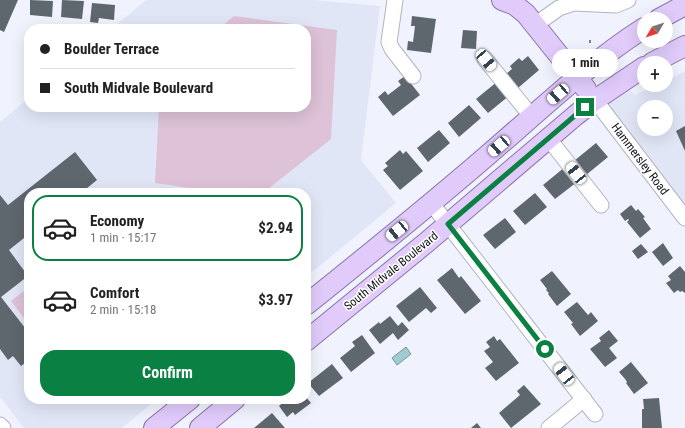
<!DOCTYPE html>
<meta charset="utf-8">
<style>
body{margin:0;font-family:"Roboto Condensed",sans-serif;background:#f6f6f6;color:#222;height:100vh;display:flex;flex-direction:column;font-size:15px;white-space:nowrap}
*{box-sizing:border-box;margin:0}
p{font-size:13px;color:#767676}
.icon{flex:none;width:22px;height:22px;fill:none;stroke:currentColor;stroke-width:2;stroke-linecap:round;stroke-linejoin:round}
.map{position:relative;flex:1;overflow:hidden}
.details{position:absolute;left:24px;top:188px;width:287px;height:216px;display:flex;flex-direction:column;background:#fff;border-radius:16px;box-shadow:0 4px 16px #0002}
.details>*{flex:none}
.top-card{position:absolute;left:24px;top:24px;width:287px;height:88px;border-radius:16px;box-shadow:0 4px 16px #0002;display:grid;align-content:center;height:88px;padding:0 16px;background:#fff}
.needle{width:26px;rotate:231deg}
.controls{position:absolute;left:637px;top:12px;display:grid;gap:8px}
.controls a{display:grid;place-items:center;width:36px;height:36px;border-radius:50%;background:#fff;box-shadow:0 4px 16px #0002;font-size:20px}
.end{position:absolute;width:18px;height:18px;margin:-9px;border:5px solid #0b8043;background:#fff;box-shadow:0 0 0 2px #fff}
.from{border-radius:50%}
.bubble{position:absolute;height:28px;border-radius:14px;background:#fff;box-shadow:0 4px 16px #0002;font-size:13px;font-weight:700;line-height:28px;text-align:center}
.car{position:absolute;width:12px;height:24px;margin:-12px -6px;border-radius:5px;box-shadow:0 0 3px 1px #0007;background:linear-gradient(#fff 24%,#345 0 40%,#fff 0 76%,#345 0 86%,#fff 0)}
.top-card b{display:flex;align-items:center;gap:14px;height:38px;font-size:15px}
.top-card b+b{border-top:1px solid #e0e0e0}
.top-card i{width:10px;height:10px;background:#222}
ul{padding:7px 0 0;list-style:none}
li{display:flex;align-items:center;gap:12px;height:66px;margin:0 8px 6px;padding:0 8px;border:2px solid transparent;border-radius:16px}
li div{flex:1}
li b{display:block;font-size:15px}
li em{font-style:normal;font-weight:700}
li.active{border-color:#0b8043}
li>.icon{width:36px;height:36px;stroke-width:1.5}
.action{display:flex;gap:8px;margin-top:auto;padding:8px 16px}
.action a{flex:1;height:46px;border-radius:16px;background:#0b8043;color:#fff;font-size:16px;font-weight:700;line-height:46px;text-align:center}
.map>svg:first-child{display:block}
.built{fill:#e1e6f7;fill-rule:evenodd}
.green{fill:#dec2d7}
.water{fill:#a1cbd3;stroke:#76949a}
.building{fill:#5e676d}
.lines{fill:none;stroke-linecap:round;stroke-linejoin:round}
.minor-casing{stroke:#b2b5bf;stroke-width:17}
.major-casing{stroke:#8a74aa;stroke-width:22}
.path{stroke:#7f8188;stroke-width:2;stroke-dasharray:3 3;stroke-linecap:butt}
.minor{stroke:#fff;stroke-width:15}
.major{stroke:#e0cbfb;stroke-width:20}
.route{stroke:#0b8043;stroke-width:5}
.labels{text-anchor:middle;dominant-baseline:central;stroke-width:3;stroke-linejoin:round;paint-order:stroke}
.street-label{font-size:12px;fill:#111216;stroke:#fff}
</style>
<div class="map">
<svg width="685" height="428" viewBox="0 0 685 428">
<rect width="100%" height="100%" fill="#f0f3fe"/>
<g class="built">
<polygon points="146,0 313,0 380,6 361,160 396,203 306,277 306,193 29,193 29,399 157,399 122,428 24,428 0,397 0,122 29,98 29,107 306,107 306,29 111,29"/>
<path d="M685 71V218L595 100 621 82 635 95 657 85H666V81ZM644 107H666V129H644Z"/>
</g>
<g class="green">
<polygon points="234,16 337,30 331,139 263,193 226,193 155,183 159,107 306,107 306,29 218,29"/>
<polygon points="29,287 29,325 11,301"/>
</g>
<polygon class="water" points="406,347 411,354 397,365 392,358"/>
<g class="building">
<polygon points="0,0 18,0 4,32 0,30"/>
<polygon points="30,0 53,1 52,17 30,15"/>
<polygon points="62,0 84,1 82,19 61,17"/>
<polygon points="92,3 115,5 114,20 99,18 98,23 90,22"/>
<polygon points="412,16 436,19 431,53 407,50 408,41 413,42 415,26 411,26"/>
<polygon points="41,26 51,27 51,29 41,29"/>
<polygon points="463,30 477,31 476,49 461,48"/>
<polygon points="528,56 539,70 518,88 506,74 512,69 510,66 519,58 522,61"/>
<polygon points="405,76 420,95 393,116 378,97 385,91 388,95 401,85 398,81"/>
<polygon points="498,81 510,95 488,113 476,99"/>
<polygon points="469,105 481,118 459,137 448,123"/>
<polygon points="685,126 685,151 676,131"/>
<polygon points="439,130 450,143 428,162 417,148"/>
<polygon points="596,143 608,157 586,175 574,161"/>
<polygon points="400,150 403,154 406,151 423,171 400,190 383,170 388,166 385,163"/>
<polygon points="75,152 97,180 81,193 29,193 29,234 9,250 28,276 1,297 29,333 29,360 21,366 13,356 8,360 0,349 0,195 8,205"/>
<polygon points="565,167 577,182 555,199 543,185"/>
<polygon points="535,193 547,207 525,225 513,211"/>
<polygon points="631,205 636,211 638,209 645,217 643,218 651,229 640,238 627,222 629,220 628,219 625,221 620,214"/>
<polygon points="505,218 516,232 495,249 483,235"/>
<polygon points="663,243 673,258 663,266 652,252"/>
<polygon points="641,244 648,252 638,259 632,251"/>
<polygon points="680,266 685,272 685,293 682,291 680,292 678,290 674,293 666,283 671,280 668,276"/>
<polygon points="452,268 459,278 461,276 481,301 465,314 437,280"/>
<polygon points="552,271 571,294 557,306 548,294 549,293 546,290 547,289 540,280"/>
<polygon points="420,287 437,308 431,313 426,308 409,322 396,306"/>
<polygon points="577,302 588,315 591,312 598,321 580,336 571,324 573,323 564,312"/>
<polygon points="390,316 398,326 402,322 409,330 398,340 393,333 380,344 369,330 379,322 380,324"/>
<polygon points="609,330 618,341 609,348 617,358 605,367 590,349 601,341 599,338"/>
<polygon points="362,335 375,353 351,372 340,358 355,346 352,342"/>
<polygon points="494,336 497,341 500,339 519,363 496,381 485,368 493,362 484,351 490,347 486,342"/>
<polygon points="631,362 648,383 634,394 626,383 627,382 625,379 619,372"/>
<polygon points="332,364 343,378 319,396 308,383"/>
<polygon points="524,385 541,404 511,428 499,413 520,395 517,391"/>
<polygon points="306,397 311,403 295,415 293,412 287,417 279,406 287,399 306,399"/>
<polygon points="659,398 662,428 642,428 642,409 644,409 643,399"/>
<polygon points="272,413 285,428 254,428"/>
<polygon points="477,423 481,428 471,428"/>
</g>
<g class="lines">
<g class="minor-casing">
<g id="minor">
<polyline points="395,0 389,42 392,49 413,76"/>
<polyline points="535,25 559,8 574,3 616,5 628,0"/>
<polyline points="485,59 532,117"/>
<polyline points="595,100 685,218"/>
<polyline points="548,138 601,205"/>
<polyline points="432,204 595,414"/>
<polyline points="0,425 3,428"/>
<polyline points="549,428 584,399"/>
</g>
</g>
<g class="major-casing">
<g id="major">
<polyline points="502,0 515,5 526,14 586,89"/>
<polyline points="659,19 685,5"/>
<polyline points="652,63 685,46"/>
<path d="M306 305C367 256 429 206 489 154 538 112 589 63 644 28"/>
<polyline points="306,341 427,242 576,115 595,100 644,67"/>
<polyline points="154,428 190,399"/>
<polyline points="200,428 235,399"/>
</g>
</g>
<polyline class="path" points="590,40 590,43"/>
<use href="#minor" class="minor"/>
<use href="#major" class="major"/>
</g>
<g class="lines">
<polyline class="route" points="545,349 448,224 585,107"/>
</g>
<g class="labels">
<g class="street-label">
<text transform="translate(640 159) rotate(53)">Hammersley Road</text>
<text transform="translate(391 271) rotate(-39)">South Midvale Boulevard</text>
</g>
</g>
</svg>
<div class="controls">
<a><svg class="needle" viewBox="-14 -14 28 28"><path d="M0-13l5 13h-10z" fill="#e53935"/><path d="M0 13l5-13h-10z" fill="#767676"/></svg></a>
<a>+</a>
<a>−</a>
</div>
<i class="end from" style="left:545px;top:349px"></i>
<i class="end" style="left:585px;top:107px"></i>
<div class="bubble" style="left:552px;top:49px;width:66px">1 min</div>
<i class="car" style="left:486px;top:60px;rotate:140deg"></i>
<i class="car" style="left:558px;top:94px;rotate:229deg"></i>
<i class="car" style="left:499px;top:146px;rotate:229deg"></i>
<i class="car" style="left:576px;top:173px;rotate:322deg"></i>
<i class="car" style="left:397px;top:231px;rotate:231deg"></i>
<i class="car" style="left:564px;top:374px;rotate:322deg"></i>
<div class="top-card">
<b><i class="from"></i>Boulder Terrace</b>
<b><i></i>South Midvale Boulevard</b>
</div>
<section class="details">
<ul>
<li class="active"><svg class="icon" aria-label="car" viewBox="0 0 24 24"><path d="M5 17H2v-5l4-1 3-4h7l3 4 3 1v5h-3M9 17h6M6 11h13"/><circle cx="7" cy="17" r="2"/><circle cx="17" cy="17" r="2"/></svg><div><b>Economy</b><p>1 min · 15:17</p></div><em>$2.94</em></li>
<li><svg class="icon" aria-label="car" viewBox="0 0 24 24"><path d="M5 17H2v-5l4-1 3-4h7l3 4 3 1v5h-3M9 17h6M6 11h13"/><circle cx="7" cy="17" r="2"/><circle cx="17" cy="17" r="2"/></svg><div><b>Comfort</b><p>2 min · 15:18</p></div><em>$3.97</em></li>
</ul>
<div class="action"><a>Confirm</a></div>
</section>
</div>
